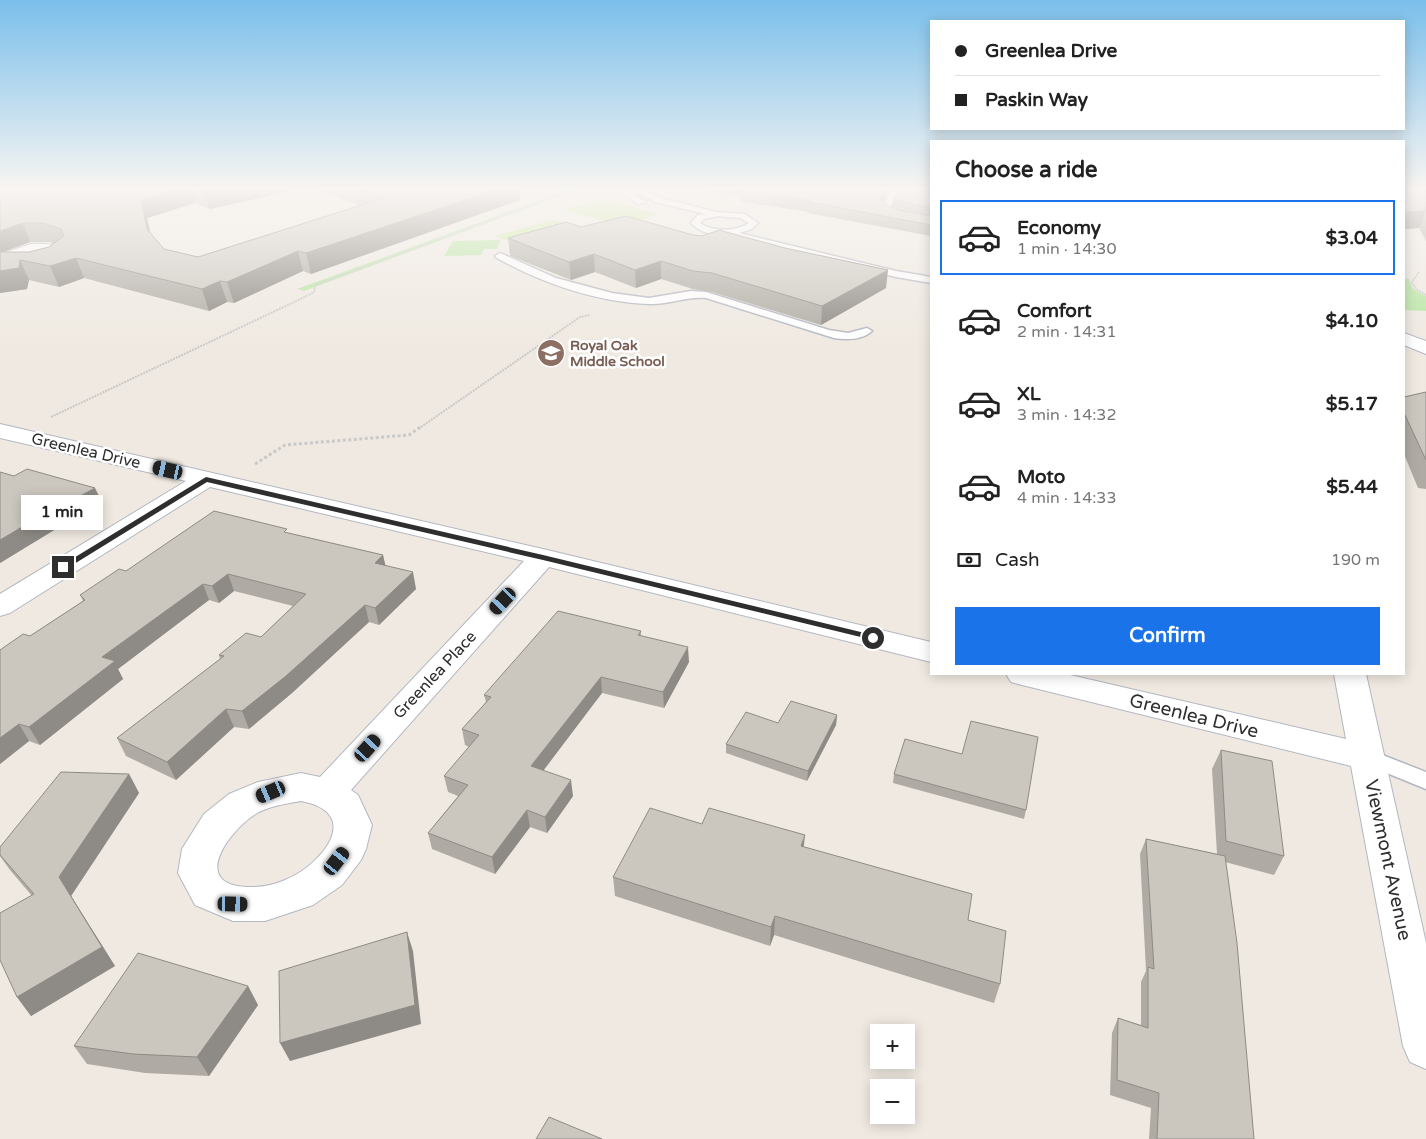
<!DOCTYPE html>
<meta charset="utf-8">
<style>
body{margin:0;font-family:"Varela Round",sans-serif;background:#f2f2f2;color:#222;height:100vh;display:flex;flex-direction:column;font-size:19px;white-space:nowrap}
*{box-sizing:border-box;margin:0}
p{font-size:16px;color:#767676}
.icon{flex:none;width:28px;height:28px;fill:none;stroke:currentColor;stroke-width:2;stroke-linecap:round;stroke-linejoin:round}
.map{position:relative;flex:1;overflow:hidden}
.sheet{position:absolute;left:930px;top:140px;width:475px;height:535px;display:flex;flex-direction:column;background:#fff;border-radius:0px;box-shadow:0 2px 12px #0003}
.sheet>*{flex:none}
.guide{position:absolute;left:930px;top:20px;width:475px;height:110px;border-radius:0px;box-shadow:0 2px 12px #0003;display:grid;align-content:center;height:110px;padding:0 25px;background:#fff}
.controls{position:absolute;left:870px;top:1024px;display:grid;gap:10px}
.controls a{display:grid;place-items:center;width:45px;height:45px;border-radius:0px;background:#fff;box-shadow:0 2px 12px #0003;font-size:25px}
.end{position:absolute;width:22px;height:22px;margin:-11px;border:6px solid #2e2e2e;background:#fff;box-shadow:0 0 0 2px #fff}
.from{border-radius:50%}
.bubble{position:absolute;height:35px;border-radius:0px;background:#fff;box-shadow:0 2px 12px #0003;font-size:16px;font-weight:800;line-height:35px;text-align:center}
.car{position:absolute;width:15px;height:30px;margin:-15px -8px;border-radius:6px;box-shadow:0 0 4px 1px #0007;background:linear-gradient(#222 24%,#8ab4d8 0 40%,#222 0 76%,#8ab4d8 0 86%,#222 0)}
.guide b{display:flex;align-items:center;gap:18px;height:48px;font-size:19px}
.guide b+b{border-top:1px solid #e0e0e0}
.guide i{width:12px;height:12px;background:#222}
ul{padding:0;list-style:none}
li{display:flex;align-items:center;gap:15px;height:75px;margin:0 10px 8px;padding:0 15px;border:2px solid transparent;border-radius:0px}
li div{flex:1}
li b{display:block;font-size:19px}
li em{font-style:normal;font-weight:800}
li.current{border-color:#1a73e8}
li>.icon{width:45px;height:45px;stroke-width:1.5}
h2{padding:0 25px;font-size:22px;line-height:60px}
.pay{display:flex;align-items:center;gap:12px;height:55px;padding:0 25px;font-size:19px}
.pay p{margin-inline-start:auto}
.primary-button{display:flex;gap:10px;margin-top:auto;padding:10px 25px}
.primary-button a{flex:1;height:58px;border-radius:0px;background:#1a73e8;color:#fff;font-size:20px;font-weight:800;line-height:58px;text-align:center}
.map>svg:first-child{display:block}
.green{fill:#b6e59e}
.pitch{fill:#c9ec9a}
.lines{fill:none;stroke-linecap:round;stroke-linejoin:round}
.service-casing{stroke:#b4b7c1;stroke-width:3}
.minor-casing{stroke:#b4b7c1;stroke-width:2}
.secondary-casing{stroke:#b4b7c1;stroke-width:2}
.path-far1{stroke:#c9c9c9;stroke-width:2;stroke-dasharray:2 1;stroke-linecap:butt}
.path{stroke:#c9c9c9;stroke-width:3;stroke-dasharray:3 2.5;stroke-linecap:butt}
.service{fill:#fff;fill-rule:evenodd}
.minor{fill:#fff;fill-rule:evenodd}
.secondary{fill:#fff;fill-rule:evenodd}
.wall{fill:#afaba4;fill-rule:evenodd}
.shaded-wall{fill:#8e8b86}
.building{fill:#cbc7bf;stroke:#8e8b86}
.route{fill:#2e2e2e}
.labels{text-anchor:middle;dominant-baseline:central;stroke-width:5;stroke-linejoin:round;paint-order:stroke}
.far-education-label{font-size:14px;font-weight:bold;fill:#785e54;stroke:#fff;text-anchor:start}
.street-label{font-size:16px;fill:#2e2e2e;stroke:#fff}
.near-street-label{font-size:19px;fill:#2e2e2e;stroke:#fff}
</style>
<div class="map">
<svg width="1426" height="1139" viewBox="0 0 1426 1139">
<rect width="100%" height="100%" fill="#efe9e1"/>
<g class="green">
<polygon points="571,189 579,189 304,291 297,289"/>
<polygon points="500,240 497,249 484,249 481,255 444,256 453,241"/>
<polygon points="1404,278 1409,279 1413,289 1426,296 1426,311 1404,310"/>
</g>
<g class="pitch">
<polygon points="603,199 658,214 621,226 564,210"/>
<polygon points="553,220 588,230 528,248 495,236"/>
</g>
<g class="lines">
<g class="service-casing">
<g id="service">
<polygon points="614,189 624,189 646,202 639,204"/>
<path d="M630 189H640L661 198 716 212 745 214 758 223 752 229 739 233 896 271 931 277V283L896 277 725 235C712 234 700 233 691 223L698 215 706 214 655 202ZM717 216 740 218 749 223C736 232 712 232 700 223L704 219Z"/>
<path d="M896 189H906L898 195 889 209 896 214 931 221V225C914 223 893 222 881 209L892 191Z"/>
<path d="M500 253 556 278 612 293 649 298 691 291 706 292 829 330 848 333 867 328 872 331C863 340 846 340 834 338L706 298C686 296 669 305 649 304 597 302 542 283 497 258L495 256Z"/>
<polygon points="1367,749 1426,772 1426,789 1360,762 1357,757 1360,752"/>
</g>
</g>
<g class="minor-casing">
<g id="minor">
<path d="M31 244C44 243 55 244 67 249L70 255C57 272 19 274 0 269V254ZM31 253 53 254 32 262H8Z"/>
<path d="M0 424 543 549 931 642V662L549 567 351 790 358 795 372 825 366 849 361 860 342 885 313 905 265 921H233L195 905 178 873 182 849 204 814 229 794 258 782 301 773 320 777 524 561 210 487 10 613 0 616V594L186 481 0 438ZM301 801C365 813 321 866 285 880 274 885 263 887 251 887 190 887 225 835 254 815 267 806 285 804 301 801Z"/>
<polygon points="1006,674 1066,674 1346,739 1334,674 1366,674 1426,943 1426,1069 1410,1062 1403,1046 1351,766 1022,685 1011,682"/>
</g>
</g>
<g class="secondary-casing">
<polygon id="secondary" points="1404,333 1426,341 1426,354 1404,345"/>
</g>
<g class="path-far1">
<polyline points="1419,272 1412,282 1416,289 1426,295"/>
<polyline points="51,417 309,295 314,292 315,286 318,284 575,189"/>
<polyline points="421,427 580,317 590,315"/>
</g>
<polyline class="path" points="255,464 285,445 409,435 422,426"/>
<use href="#service" class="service"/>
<use href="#minor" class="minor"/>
<use href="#secondary" class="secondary"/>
</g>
<g class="wall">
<path d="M0 189H300L210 209 195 203 147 218 150 233 164 249 198 257 359 205 314 189H519L520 200 311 274 303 271 234 303 227 302 209 311 84 278 59 287 29 280 27 289 0 293ZM30 242H50L53 244 49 247 29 252H3Z"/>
<polygon points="686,189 893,189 890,190 884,202 886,204 892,207 893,198 931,189 931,236 808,213 808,212 740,201 740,196"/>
<polygon points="1404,189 1426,189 1426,241 1419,228 1404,229"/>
<polygon points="581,227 886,288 821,325 712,292 693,289 661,279 636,288 595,272 571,280 510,256 508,238"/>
<polygon points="1426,392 1426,489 1418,488 1404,454 1404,397"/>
<polygon points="0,472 103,504 66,525 64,524 0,563"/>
<polygon points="289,533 383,555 385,566 416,589 379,625 369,622 292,693 249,729 234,727 176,780 126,756 117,738 220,659 219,655 261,637 293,606 234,591 219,603 209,600 118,669 123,679 40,745 29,741 0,764 0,650 30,636 83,601 80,595 126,571"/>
<polygon points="641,631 641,636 689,662 664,708 602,693 543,770 573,796 547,833 530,827 495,874 432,849 428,833 458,796 448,792 444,776 469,747 465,745 462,729 486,702 484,695"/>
<polygon points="837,715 836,725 807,781 726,753 726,744 778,723"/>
<polygon points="1221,750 1284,856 1274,875 1225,862 1254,1139 1149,1139 1151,1108 1110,1095 1112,1033 1118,1018 1141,1025 1141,982 1146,971 1140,854 1146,839 1217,854 1212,769"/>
<polygon points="129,774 139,793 71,896 115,966 31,1016 17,997 32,896 10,870 0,856 0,847"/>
<polygon points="894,774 1026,810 1024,819 893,783"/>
<polygon points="702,824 804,847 968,920 1000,984 994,1003 774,935 770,946 615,896 613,877"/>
<polygon points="248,986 258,1005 209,1076 145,1073 87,1064 74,1046"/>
</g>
<g class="shaded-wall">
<polygon points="176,189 191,189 195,203 147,218 154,249 147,229 141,200"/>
<polygon points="214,189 300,189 210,209 204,191"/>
<polygon points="498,189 519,189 520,200 311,274 306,253"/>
<polygon points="886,189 893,189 890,190 879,209 880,199"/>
<polygon points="1426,210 1419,228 1404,229 1404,212"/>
<polygon points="23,223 30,242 0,253 0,231"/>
<polygon points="298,251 303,271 234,303 227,282"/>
<polygon points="594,254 595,272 571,280 569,262"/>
<polygon points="76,258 84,278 59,287 50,266"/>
<polygon points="20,260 29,280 27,289 0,293 0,271"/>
<polygon points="661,261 661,279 636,288 635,270"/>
<polygon points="888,270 886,288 821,325 822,306"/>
<polygon points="220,281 227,302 209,311 202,289"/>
<polygon points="95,488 103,504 66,525 58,508"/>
<polygon points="56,507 64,524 0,563 0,540"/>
<polygon points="383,555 387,572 375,563"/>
<polygon points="413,572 416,589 379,625 375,608"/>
<polygon points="228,574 234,591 219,603 212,586"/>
<polygon points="203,584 209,600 118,669 123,679 40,745 29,727 102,657"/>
<polygon points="365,605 369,622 292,693 249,729 242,711"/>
<polygon points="688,647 689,662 664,708 663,692"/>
<polygon points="601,677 602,693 534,783 531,766"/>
<polygon points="226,709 234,727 176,780 167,762"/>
<polygon points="837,715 836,725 807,781 808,771"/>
<polygon points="19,724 29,741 0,764 0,738"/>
<polygon points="129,774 139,793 71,896 115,966 31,1016 17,997 59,877"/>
<polygon points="571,780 573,796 547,833 545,817"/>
<polygon points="527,810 530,827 495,874 492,857"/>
<polygon points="805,835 803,854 801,846"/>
<polygon points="775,916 774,935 770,946 771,927"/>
<polygon points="407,932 413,951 421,1024 290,1061 280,1043"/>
<polygon points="248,986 258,1005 209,1076 197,1057"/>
</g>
<g class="building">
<polygon points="0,189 176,189 141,200 147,229 164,249 198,257 384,198 360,189 498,189 306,253 298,251 227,282 220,281 202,289 76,258 50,266 20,260 19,268 0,271 0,252 29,252 49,247 64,236 61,229 42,223 23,223 0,231"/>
<polygon points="200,189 214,189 204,191"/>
<polygon points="745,189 886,189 880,199 886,204 898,210 931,216 931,225 809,202 811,201 740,191"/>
<polygon points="900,189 931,189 931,208 898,201 893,198"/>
<polygon points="1404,189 1426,189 1426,211 1404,212"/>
<polygon points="626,216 693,235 702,236 719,230 785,248 888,270 822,306 712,273 693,271 661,261 635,270 594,254 569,262 508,238 566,222 581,227"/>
<polygon points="1426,392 1426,460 1404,413 1404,397"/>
<polygon points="27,469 95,488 58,508 56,507 0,540 0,472 14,476"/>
<polygon points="214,511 287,529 284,532 383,555 375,563 413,572 375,608 365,605 286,676 242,711 226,709 167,762 117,738 224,656 219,655 246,633 261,637 306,594 228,574 212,586 203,584 102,657 115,661 29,727 19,724 0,738 0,650 23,634 30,636 85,600 80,595 119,569 126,571"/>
<polygon points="558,611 641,631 638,635 688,647 663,692 601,677 531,766 571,780 545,817 527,810 492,857 428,833 468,785 444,776 479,735 462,729 491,697 484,695"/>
<polygon points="791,701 837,715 808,771 726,744 746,712 778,723"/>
<polygon points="971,721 1038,737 1026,810 894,774 905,739 962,754"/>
<polygon points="1221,750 1272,761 1284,856 1226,841"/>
<polygon points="61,772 129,774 59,877 102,947 17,997 0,960 0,913 34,894 0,855 0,847"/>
<polygon points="650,808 702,824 709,808 805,835 801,846 972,894 968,920 1006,931 1000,984 775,916 771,927 613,877"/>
<polygon points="1146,839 1225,856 1237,943 1254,1139 1157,1139 1159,1093 1117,1080 1118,1018 1148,1028 1148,967 1154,969"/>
<polygon points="407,932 415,1005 280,1043 279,971"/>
<polygon points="138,953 248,986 197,1057 133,1054 74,1046"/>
<polygon points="549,1117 602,1139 536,1139"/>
</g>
<linearGradient id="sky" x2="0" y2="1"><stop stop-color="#7abfeb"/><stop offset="0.54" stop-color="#f8f5f2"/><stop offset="1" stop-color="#f8f5f2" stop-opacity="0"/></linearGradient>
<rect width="1426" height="349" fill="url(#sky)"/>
<polygon class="route" points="206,477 543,555 873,635 877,638 873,640 543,560 207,482 66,569 59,567"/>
<defs>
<g id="school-disc" transform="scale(1.4375)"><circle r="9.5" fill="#8d6e63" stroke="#fff"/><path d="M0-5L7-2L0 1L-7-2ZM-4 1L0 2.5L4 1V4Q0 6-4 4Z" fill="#fff"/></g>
</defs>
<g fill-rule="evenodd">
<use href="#school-disc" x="551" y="353"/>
</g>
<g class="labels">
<g class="far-education-label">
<text x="570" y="345">Royal Oak<tspan x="570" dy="16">Middle School</tspan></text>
</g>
<g class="street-label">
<text transform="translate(86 451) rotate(13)">Greenlea Drive</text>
<text transform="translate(435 675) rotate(-47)">Greenlea Place</text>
</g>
<g class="near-street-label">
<text transform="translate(1194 716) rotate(14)">Greenlea Drive</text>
<text transform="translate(1388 860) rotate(78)">Viewmont Avenue</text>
</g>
</g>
</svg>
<div class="controls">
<a>+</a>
<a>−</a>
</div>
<i class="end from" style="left:873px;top:638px"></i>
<i class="end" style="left:63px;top:567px"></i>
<div class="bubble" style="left:21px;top:495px;width:82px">1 min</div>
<i class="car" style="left:168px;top:470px;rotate:283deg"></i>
<i class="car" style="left:503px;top:601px;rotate:223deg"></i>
<i class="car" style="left:368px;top:748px;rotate:42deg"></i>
<i class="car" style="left:271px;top:792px;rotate:247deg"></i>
<i class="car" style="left:337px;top:861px;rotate:38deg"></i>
<i class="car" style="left:233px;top:904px;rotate:91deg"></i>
<div class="guide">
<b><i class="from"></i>Greenlea Drive</b>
<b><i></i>Paskin Way</b>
</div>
<section class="sheet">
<h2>Choose a ride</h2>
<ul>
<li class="current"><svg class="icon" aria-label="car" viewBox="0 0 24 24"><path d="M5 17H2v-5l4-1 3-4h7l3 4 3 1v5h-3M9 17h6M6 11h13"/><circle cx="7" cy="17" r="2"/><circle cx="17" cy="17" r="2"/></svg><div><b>Economy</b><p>1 min · 14:30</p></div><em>$3.04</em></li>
<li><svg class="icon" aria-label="car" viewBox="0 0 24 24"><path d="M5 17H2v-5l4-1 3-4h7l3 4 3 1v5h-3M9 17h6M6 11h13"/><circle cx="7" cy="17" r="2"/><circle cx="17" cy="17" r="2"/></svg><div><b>Comfort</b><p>2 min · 14:31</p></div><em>$4.10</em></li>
<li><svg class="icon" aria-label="car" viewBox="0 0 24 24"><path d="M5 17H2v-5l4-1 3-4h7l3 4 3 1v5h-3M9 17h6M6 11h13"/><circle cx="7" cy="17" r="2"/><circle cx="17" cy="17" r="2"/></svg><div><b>XL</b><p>3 min · 14:32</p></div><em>$5.17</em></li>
<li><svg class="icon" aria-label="car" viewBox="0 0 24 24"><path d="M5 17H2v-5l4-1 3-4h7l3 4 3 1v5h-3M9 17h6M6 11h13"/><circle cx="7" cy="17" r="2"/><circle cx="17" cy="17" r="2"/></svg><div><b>Moto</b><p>4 min · 14:33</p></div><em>$5.44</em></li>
</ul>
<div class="pay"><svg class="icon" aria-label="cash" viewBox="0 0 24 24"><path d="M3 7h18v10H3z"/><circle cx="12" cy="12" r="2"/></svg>Cash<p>190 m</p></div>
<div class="primary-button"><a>Confirm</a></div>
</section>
</div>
